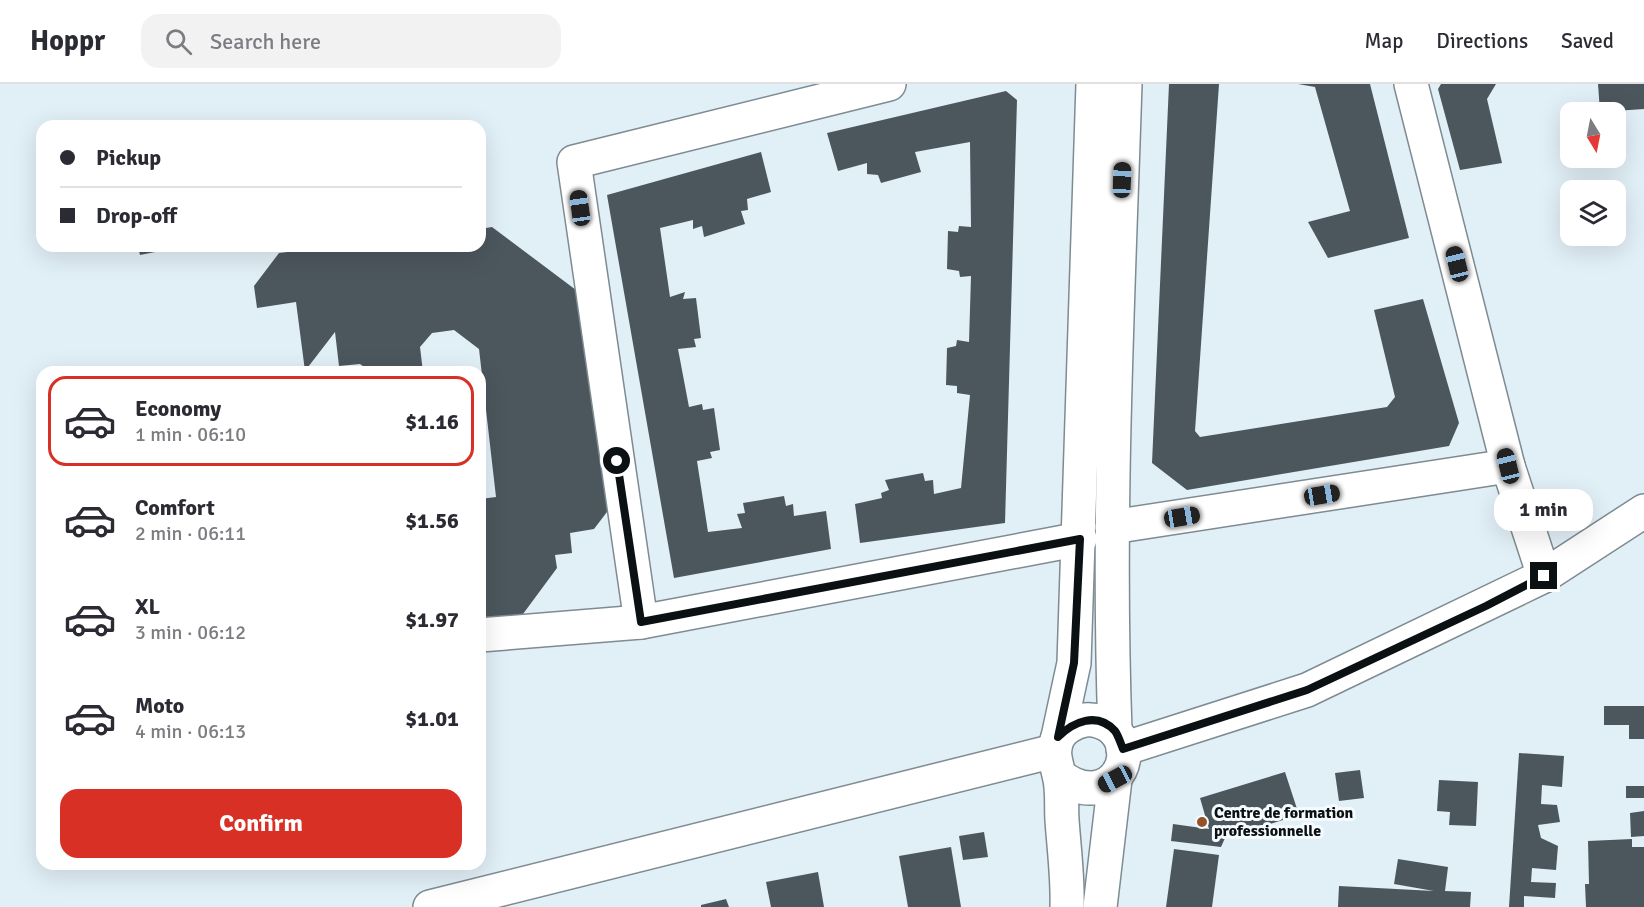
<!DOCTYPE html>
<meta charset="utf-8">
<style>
body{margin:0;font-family:Signika,sans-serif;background:#f2f2f3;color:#2b2b33;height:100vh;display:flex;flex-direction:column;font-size:22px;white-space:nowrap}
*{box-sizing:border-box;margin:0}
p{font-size:20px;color:#7c7c81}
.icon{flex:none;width:33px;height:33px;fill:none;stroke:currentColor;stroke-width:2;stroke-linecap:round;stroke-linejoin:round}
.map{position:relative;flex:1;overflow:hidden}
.panel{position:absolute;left:36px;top:282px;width:450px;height:504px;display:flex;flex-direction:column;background:#fff;border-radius:18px;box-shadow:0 6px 24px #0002}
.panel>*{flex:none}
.banner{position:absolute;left:36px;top:36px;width:450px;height:132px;border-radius:18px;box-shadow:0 6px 24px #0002;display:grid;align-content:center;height:132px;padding:0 24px;background:#fff}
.needle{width:39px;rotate:170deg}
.fabs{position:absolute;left:1560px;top:18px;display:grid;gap:12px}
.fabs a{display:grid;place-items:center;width:66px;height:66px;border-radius:12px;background:#fff;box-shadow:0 6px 24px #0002;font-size:30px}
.end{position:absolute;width:27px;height:27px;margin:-14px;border:8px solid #0b1012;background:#fff;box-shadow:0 0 0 3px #fff}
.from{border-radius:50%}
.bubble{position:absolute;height:42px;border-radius:18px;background:#fff;box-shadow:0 6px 24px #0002;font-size:20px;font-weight:800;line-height:42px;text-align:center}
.car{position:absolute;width:18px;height:36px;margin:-18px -9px;border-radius:8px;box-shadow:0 0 4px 2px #0007;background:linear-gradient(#222 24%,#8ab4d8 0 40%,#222 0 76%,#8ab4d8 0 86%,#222 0)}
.banner b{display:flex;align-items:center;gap:21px;height:57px;font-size:22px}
.banner b+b{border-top:2px solid #e1e1e2}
.banner i{width:15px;height:15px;background:#2b2b33}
ul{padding:10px 0 0;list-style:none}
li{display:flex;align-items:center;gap:18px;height:90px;margin:0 12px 9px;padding:0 12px;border:3px solid transparent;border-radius:18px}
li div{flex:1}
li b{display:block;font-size:22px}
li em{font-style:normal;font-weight:800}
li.on{border-color:#d93025}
li>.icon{width:54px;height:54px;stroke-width:1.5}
.action{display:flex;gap:12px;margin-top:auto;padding:12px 24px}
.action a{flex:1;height:69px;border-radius:18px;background:#d93025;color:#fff;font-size:24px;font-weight:800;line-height:69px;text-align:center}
header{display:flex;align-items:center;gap:36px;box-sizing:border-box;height:84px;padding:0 30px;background:#fff;border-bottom:2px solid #e1e1e2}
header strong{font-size:28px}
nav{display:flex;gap:33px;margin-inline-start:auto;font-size:21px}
.search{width:420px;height:54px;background:#f2f2f3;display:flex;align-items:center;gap:15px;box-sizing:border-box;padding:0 21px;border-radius:18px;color:#7c7c81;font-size:22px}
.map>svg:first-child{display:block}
.building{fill:#4c575d}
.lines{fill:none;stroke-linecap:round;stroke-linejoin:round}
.minor-casing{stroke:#7e8b91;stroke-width:36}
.major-casing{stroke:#7e8b91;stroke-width:36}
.minor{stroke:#fff;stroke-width:33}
.major{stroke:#fff;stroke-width:33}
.route{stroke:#0b1012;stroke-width:8}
.poi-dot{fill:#975129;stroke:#f5fbfe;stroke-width:2}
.labels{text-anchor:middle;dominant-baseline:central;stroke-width:6;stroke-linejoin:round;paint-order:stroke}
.poi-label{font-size:16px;font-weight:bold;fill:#0b1012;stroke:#f5fbfe;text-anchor:start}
</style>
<header>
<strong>Hoppr</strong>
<div class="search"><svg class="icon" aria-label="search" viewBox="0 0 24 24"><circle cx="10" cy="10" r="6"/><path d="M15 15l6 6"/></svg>Search here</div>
<nav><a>Map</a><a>Directions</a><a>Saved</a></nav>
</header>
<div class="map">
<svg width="1644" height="823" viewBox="0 0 1644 823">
<rect width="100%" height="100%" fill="#e1eff6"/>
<g class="building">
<polygon points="1169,0 1219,0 1195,347 1200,353 1387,323 1395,313 1374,226 1423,215 1459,339 1449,362 1187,406 1152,379"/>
<polygon points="1298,0 1370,0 1409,154 1328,174 1308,138 1350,127 1315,3"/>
<polygon points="1441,0 1496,0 1487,15 1502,79 1460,86 1438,5"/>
<polygon points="1598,0 1644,0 1644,25 1600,28"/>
<polygon points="1006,7 1017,16 1005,439 860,459 855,420 882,414 881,409 889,406 885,396 923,389 925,397 933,396 934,410 961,404 970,311 957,309 957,302 946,301 947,264 956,262 957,256 969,258 971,192 960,193 959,187 947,185 948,147 958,148 959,142 971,143 970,58 915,68 921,88 881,99 878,91 867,90 867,79 838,87 827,49"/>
<polygon points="761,68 771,108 747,115 748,126 741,127 745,140 704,153 702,142 693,145 693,136 660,144 670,213 685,208 683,215 696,214 701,254 694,255 696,263 678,265 689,323 702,320 703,326 714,324 720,366 710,368 712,374 697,377 708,448 742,444 737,430 745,429 743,419 784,412 786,422 793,420 794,432 826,427 831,465 674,494 607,111"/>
<polygon points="492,143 584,212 610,424 594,445 570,449 572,469 555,471 557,484 523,530 480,535 480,415 496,413 479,265 454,246 432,249 420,263 423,288 371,288 360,280 339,282 335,248 305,287 296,218 257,224 254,202 279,169 337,162 480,162 480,145"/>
<polygon points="138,162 180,162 180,163 140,171"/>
<polygon points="1604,622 1644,622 1644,655 1629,655 1629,641 1604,641"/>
<polygon points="1519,669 1564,672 1562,703 1542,701 1541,720 1557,721 1560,738 1538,741 1541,754 1558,762 1556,786 1532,784 1531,798 1556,799 1555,814 1524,812 1524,823 1509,823"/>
<polygon points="1360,686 1364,714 1339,717 1335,689"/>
<polygon points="1285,688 1299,731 1225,754 1221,763 1171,757 1173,740 1209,745 1200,714"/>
<polygon points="1439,696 1478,698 1476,742 1449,741 1450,728 1437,727"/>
<rect x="1626" y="702" width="18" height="12"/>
<polygon points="1644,727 1644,752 1631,753 1630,729"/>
<polygon points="984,748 988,773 963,776 959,752"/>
<polygon points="1632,755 1632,763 1644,763 1644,823 1586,823 1585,800 1589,800 1588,757"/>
<polygon points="951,763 961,823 908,823 899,772"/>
<polygon points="1174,765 1219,771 1212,823 1166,823"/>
<polygon points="1398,775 1448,783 1445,807 1471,808 1470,823 1338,823 1339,802 1434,807 1394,800"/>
<polygon points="818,788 824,823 771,823 766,798"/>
<polygon points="726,815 729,823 701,823 701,821"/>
</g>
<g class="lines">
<g class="minor-casing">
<g id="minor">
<polyline points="889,0 574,78 641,538 1080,455"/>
<polyline points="1411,0 1508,382 1544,492"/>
<polyline points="1112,443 1508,382"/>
<polyline points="480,551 641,538"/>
<polyline points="430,823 1054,667"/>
</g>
</g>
<g class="major-casing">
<g id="major">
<path d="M1115 647C1107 431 1118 215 1125 0"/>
<polyline points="1058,653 1074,579 1093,0"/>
<polyline points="1123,665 1307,606 1544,492 1644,427"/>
<path d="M1059 691C1103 728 1142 678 1115 647 1108 639 1095 635 1085 636 1074 638 1061 645 1057 656 1052 670 1056 677 1059 691 1063 705 1061 722 1062 736 1064 765 1068 794 1067 823"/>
<polyline points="1100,823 1115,695"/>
</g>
</g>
<use href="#minor" class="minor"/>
<use href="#major" class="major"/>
</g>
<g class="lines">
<path class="route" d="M617 377 641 538 1080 455 1074 579 1058 653C1073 638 1097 627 1115 647 1118 651 1121 660 1123 665L1307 606 1486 522 1544 492"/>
</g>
<circle class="poi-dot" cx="1202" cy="738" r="6"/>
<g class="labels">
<g class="poi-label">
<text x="1214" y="729">Centre de formation<tspan x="1214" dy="18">professionnelle</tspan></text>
</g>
</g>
</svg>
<div class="fabs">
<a><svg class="needle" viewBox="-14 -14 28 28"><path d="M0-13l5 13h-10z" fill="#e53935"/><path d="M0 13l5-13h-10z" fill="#7c7c81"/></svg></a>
<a><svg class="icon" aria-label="layers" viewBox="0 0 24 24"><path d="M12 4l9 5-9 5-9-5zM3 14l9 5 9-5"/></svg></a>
</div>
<i class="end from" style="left:617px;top:377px"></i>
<i class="end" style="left:1544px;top:492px"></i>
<div class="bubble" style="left:1494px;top:405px;width:99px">1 min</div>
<i class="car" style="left:1122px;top:96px;rotate:2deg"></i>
<i class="car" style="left:580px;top:124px;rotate:352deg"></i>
<i class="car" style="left:1457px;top:180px;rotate:346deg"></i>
<i class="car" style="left:1508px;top:382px;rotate:346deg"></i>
<i class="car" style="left:1322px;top:411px;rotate:81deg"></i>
<i class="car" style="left:1182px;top:433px;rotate:81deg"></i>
<i class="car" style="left:1115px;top:695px;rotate:242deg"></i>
<div class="banner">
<b><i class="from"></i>Pickup</b>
<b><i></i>Drop-off</b>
</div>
<section class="panel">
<ul>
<li class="on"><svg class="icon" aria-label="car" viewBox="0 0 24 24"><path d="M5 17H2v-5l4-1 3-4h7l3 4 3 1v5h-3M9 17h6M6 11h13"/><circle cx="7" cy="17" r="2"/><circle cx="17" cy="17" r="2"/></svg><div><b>Economy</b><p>1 min · 06:10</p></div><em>$1.16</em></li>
<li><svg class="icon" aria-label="car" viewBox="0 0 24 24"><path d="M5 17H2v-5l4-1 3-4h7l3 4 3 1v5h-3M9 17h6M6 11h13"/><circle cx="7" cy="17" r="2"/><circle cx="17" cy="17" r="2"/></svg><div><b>Comfort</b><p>2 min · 06:11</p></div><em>$1.56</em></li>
<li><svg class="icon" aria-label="car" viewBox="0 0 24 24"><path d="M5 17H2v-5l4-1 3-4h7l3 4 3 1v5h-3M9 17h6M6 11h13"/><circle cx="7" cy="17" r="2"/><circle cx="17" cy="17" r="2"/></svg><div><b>XL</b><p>3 min · 06:12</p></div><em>$1.97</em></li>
<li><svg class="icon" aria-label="car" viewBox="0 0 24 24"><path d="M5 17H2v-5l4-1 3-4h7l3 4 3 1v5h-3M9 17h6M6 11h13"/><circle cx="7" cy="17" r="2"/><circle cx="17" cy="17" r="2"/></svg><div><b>Moto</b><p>4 min · 06:13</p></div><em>$1.01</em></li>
</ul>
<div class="action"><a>Confirm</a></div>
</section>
</div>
